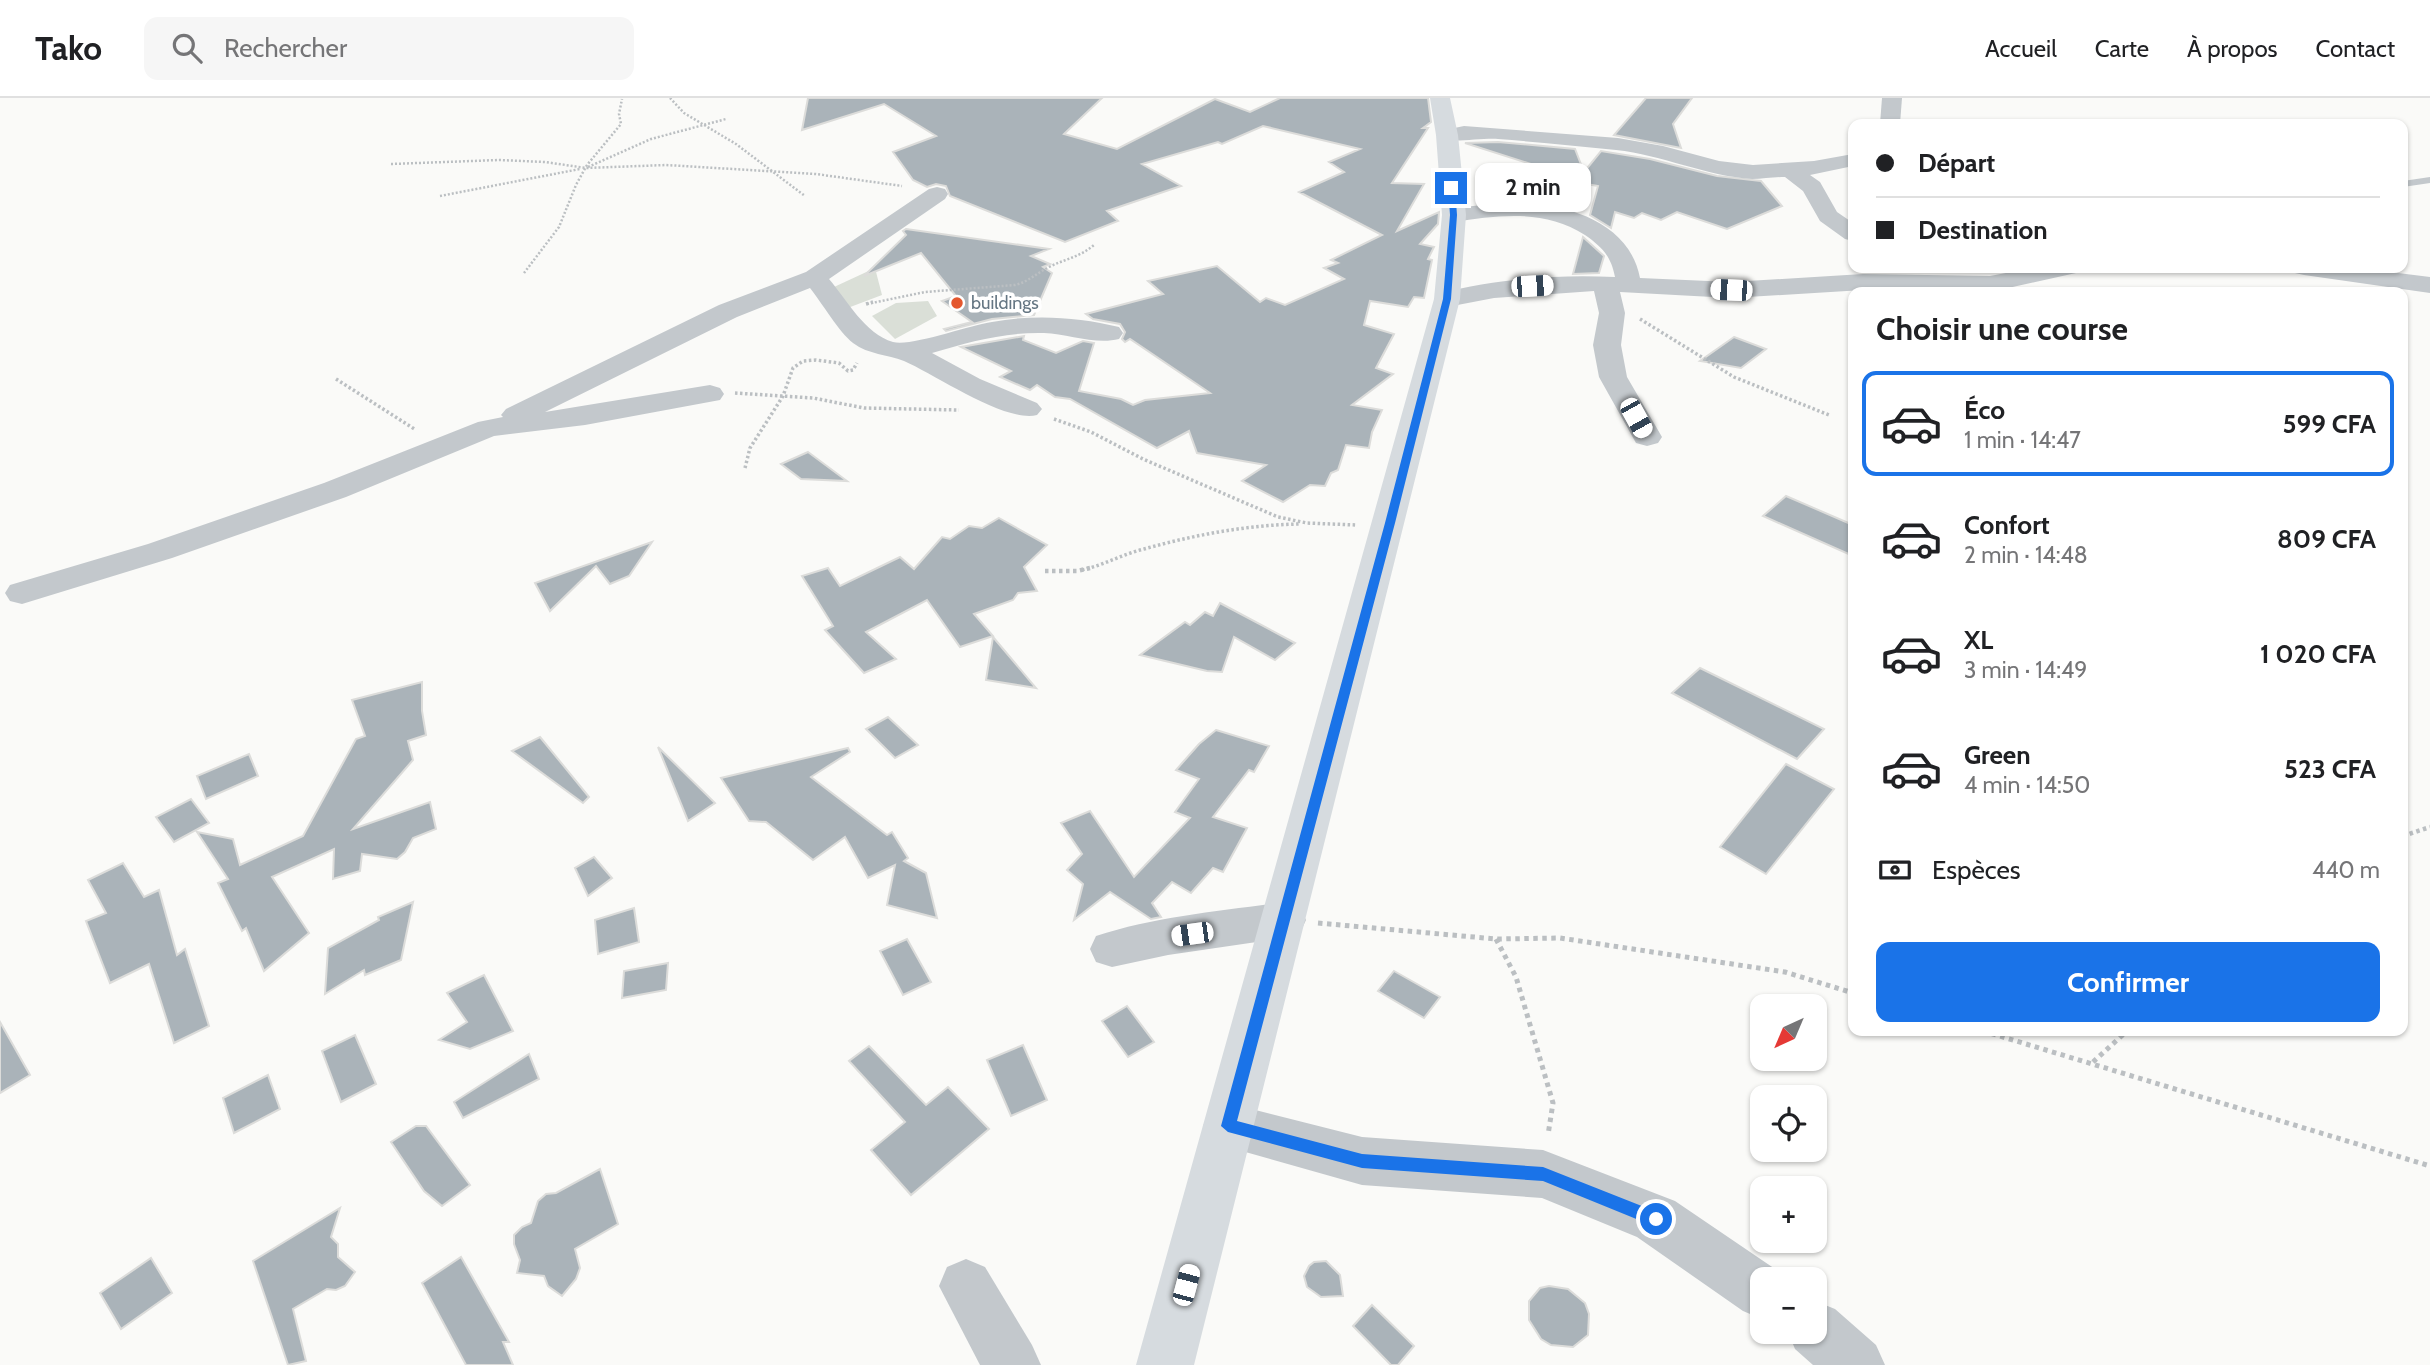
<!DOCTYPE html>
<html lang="fr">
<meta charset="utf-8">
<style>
body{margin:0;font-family:Cabin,sans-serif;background:#f6f6f6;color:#202124;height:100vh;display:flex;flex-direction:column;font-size:26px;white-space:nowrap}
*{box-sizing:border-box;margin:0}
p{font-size:23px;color:#757577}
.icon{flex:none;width:38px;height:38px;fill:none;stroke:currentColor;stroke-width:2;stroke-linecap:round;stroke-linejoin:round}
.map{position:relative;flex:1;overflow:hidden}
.panel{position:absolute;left:1848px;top:189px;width:560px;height:749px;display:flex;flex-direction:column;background:#fff;border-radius:14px;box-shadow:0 2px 5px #0004}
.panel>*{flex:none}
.top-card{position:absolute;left:1848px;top:21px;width:560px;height:154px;border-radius:14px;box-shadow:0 2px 5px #0004;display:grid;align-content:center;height:154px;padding:0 28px;background:#fff}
.needle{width:46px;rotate:224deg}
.tools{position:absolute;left:1750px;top:896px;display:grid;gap:14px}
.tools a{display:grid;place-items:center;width:77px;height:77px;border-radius:14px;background:#fff;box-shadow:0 2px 5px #0004;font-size:35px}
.end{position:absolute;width:32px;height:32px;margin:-16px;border:9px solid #1a73e8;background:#fff;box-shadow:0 0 0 4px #fff}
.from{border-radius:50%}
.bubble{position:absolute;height:49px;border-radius:14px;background:#fff;box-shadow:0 2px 5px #0004;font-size:23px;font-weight:700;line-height:49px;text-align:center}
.car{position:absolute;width:21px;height:42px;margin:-21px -10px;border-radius:9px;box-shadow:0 0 5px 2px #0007;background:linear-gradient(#fff 24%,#345 0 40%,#fff 0 76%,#345 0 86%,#fff 0)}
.top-card b{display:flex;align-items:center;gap:24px;height:66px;font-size:26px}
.top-card b+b{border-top:2px solid #e0e0e0}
.top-card i{width:18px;height:18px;background:#202124}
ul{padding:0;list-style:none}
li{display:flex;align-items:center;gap:21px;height:105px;margin:0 14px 10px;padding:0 14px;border:4px solid transparent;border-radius:14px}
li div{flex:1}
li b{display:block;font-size:26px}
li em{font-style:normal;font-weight:700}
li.current{border-color:#1a73e8}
li>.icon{width:63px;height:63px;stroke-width:1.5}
h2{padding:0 28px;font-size:32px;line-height:84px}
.pay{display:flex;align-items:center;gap:18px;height:77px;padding:0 28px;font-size:26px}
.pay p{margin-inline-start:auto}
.primary-button{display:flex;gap:14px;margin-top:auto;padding:14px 28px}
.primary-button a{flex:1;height:80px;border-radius:14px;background:#1a73e8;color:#fff;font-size:28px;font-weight:700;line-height:80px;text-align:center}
header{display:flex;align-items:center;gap:42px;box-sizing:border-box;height:98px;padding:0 35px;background:#fff;border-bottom:2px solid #e0e0e0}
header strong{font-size:33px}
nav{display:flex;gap:38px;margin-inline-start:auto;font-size:24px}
.search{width:490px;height:63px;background:#f6f6f6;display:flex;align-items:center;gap:18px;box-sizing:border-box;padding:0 24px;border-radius:14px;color:#757577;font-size:26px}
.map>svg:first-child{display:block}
.green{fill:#dadfd7}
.building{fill:#aab3b9;stroke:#dcdcda;stroke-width:2}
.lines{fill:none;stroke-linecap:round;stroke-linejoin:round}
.path-far3{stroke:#bbbfc2;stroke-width:2.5;stroke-dasharray:2 2;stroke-linecap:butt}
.path-far2{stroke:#bbbfc2;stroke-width:3.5;stroke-dasharray:2.5 2.5;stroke-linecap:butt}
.path-far1{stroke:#bbbfc2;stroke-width:4.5;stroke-dasharray:3.5 3.5;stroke-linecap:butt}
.path{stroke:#bbbfc2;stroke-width:5;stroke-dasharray:4.5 4.5;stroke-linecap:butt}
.service{fill:#c3c8cc;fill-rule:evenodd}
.minor{fill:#c3c8cc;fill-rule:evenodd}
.secondary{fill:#d6dbdf;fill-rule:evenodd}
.route{fill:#1a73e8}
.poi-dot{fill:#e4572e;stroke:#fff;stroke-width:2.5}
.labels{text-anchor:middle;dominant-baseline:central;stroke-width:7;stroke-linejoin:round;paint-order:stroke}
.far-poi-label{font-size:18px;fill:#657683;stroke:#fff;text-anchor:start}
</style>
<header>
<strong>Tako</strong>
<div class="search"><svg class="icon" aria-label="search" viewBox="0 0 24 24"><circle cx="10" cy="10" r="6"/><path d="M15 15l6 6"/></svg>Rechercher</div>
<nav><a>Accueil</a><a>Carte</a><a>À propos</a><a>Contact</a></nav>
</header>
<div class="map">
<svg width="2430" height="1267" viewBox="0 0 2430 1267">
<rect width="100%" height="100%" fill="#fafaf8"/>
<g class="green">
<polygon points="875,170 882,197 845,211 834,189"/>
<polygon points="928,203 937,218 895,241 872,218 896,205"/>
</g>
<g class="building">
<polygon points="808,0 1102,0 1064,36 1117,51 1215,1 1250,14 1280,0 1428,0 1431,24 1423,30 1428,30 1392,85 1424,86 1397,133 1439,114 1438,126 1420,146 1434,149 1428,161 1432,162 1424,200 1414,199 1408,209 1370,203 1364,227 1394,236 1376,270 1393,276 1352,307 1382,312 1372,334 1369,350 1346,347 1338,372 1331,375 1325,388 1310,387 1283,404 1242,383 1266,367 1197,355 1189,333 1157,350 1070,301 1055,299 1037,287 1030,292 1000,279 1011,273 961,249 1024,238 1023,242 1056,255 1083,243 1094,245 1079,293 1121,301 1133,307 1145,302 1210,295 1130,241 1125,244 1122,241 1125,234 1120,226 1093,221 1086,216 1163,196 1148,183 1217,168 1260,204 1266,200 1285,207 1344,181 1324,170 1338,165 1331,162 1382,137 1299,94 1344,74 1329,64 1360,51 1263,28 1222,46 1218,44 1142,66 1181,88 1107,113 1118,123 1065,144 950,98 946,88 936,86 927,89 913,82 893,54 936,38 884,6 802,32"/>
<polygon points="1646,0 1692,0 1673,26 1681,50 1614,37"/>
<polygon points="1498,44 1575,51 1584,74 1601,53 1650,61 1717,78 1761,83 1782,108 1727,131 1677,114 1661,122 1642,115 1634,120 1615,114 1611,130 1590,117 1598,88 1575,84 1578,81 1465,45"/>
<polygon points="906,131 1049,151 1031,158 1050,166 1043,169 1052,175 1034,217 992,221 946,233 944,231 972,224 942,203 956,198 921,155 864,178 906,137 903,133"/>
<polygon points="1583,139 1604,158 1599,175 1573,176"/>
<polygon points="1734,239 1766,251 1741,270 1700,263"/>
<polygon points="808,354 847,383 801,381 781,366"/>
<polygon points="1786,398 1853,427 1853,458 1763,418"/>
<polygon points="999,420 1047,447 1024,469 1037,493 1018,495 1013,502 974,516 993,538 960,549 927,502 866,534 896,561 864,575 825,532 833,528 802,478 828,470 840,488 900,459 914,471 942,439 950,441 969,428 982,430"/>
<polygon points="652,444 629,478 610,486 596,468 550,513 535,485"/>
<polygon points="1220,505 1295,545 1275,562 1234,539 1222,574 1207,573 1140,557 1185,524 1190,527 1205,514 1213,518"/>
<polygon points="993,539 1036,590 986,582"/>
<polygon points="1700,570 1824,631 1797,661 1672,595"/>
<polygon points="422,584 422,613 426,637 408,643 413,662 353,731 430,704 436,731 413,740 405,754 397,761 362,756 360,773 333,781 334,751 272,779 309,835 264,873 246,830 242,833 218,785 228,781 197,734 233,741 240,767 303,738 356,641 365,638 352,602"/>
<polygon points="888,619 918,647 895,660 866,631"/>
<polygon points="1216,632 1269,648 1254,674 1249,672 1213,719 1247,730 1223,774 1213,770 1191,795 1172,784 1152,805 1161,819 1151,821 1110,794 1074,822 1083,786 1067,772 1082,756 1061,725 1090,713 1134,779 1190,720 1175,714 1199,681 1176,672 1199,646"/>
<polygon points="540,639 589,699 583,705 512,653"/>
<polygon points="658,649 715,705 688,723"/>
<polygon points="848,650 850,654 811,679 887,737 892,734 908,760 904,763 926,775 937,820 887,807 895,767 868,780 845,739 813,762 766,724 749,723 721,680"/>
<polygon points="249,656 258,678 206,701 197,678"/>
<polygon points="1786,666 1834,691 1766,776 1720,749"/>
<polygon points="191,701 209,725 174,744 156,719"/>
<polygon points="594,759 612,780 588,798 575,770"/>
<polygon points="123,765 144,799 159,792 177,857 185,851 209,928 174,945 149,866 110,885 86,823 106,815 88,782"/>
<polygon points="413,804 401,862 365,877 364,872 325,896 328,850 379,822 378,819"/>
<polygon points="634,810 639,844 598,856 595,822"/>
<polygon points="907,841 931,884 903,897 880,853"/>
<polygon points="668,865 666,892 622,900 624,873"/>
<polygon points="1394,873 1440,899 1424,920 1378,893"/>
<polygon points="484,877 513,933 470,951 439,942 467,924 447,895"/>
<polygon points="1127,908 1154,944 1128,959 1102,923"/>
<polygon points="0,924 30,977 0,995"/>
<polygon points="355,937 376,986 341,1004 322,953"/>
<polygon points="1023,947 1047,1002 1011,1018 987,962"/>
<polygon points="869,948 926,1007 948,989 989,1031 911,1097 871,1052 905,1024 849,963"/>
<polygon points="529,956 539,981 463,1020 454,1004"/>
<polygon points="268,977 280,1011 234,1035 223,1000"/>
<polygon points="416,1028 426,1028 470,1087 442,1108 424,1093 391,1044"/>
<polygon points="600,1071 618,1126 575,1151 580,1170 576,1181 562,1198 548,1188 544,1178 517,1175 520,1162 514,1146 514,1137 522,1129 531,1125 538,1103 546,1096 556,1095"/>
<polygon points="340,1110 331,1139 338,1146 338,1159 355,1174 345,1188 336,1192 327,1191 293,1211 306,1263 288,1267 253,1163"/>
<polygon points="461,1159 509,1244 503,1244 513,1267 466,1267 422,1185"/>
<polygon points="151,1160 172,1195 121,1231 100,1195"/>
<polygon points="1326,1163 1340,1177 1343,1198 1321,1199 1307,1189 1304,1178 1309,1168 1314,1164"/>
<polygon points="1549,1188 1568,1191 1585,1205 1589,1216 1588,1237 1573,1249 1551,1247 1541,1241 1529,1222 1529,1203 1540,1190"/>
<polygon points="1372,1207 1414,1248 1398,1267 1391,1267 1353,1228"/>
</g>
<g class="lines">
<g class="path-far3">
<polyline points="670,0 684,15 736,46 805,98"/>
<polyline points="391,66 499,62 545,64 586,70 666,67 816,76 902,88"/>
<polyline points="588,69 651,41 726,21"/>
<polyline points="440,98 580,71"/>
<polyline points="524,175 559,129 576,87 587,67 621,26 619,16 622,1"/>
<path d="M867 206 925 194 1015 187C1028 184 1037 175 1049 169 1065 161 1080 159 1094 147"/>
</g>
<g class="path-far2">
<polyline points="866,206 873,204"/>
<polyline points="1640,221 1734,279 1829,317"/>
<polyline points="336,281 416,332"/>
<polyline points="735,295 813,300 864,310 959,312"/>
<polyline points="1054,321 1091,334 1143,361 1278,419 1307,425 1356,427"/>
<polyline points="745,370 750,350 783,298 793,270 803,263 816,262 839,265 848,273 853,272 857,265"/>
<path d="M1082 472C1104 467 1123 456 1144 451 1194 437 1247 427 1299 426"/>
</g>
<g class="path-far1">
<polyline points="1045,473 1077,473 1090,470"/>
<polyline points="2403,738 2430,729"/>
</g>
<g class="path">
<polyline points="1318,825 1496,841 1560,840 1785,874 1853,895"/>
<polyline points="1496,841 1516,879 1553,1005 1548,1037"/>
<polyline points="1983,933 2430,1068"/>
<polyline points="2093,964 2127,933"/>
</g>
<polygon class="service" points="2430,79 2430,85 2403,89 2403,83"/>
<g class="minor">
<polygon points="1882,0 1902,0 1900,26 1880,26"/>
<path d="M1464 28 1618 40 1663 48 1719 63 1753 67 1814 63 1853 56V68L1810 77 1820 84 1837 114 1853 125V143L1845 141 1820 123 1803 93 1785 79C1774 79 1763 81 1752 81 1706 78 1662 57 1616 52 1577 48 1537 44 1498 41 1481 40 1454 45 1440 41L1436 37 1440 33Z"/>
<path d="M937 89 945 91 948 96 945 101 829 181C847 202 865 236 893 244 911 249 969 227 992 224 1034 216 1078 219 1119 229L1123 235 1119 241C1096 247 1068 236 1044 235 1005 234 968 244 932 255L980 281 1037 305 1042 311 1037 317C1005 325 936 277 904 263 887 256 869 257 853 245 839 234 822 205 810 190L737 219 545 314 710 287 720 290 724 296 720 302 585 327 494 338 346 399 172 460 22 506 10 503 5 495 10 487 148 446 324 385 478 324 503 319 501 317 506 311 719 207 806 174 929 91Z"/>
<path d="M1511 104C1563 105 1629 122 1640 180L1731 184 1863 176 1990 178 2032 170H2079L2076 175 1990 194 1863 192 1731 200 1620 194 1625 215 1621 247 1627 279 1662 339 1658 345 1647 348 1636 345 1599 279 1593 247 1599 215 1594 193 1494 200 1447 209 1438 206 1434 201 1438 196C1495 181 1556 176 1615 179 1611 158 1602 149 1585 137 1545 111 1499 117 1454 124L1446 122 1442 117 1446 112 1454 110Z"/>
<polygon points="2292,170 2358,170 2430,179 2430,195 2304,177 2295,175"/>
<path d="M1284 804 1300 809 1306 822 1300 835 1284 840 1168 857 1112 869 1096 864 1090 851 1096 838C1156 818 1222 813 1284 804Z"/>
<polygon points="1228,1005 1362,1039 1543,1052 1675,1103 1781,1175 1784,1181 1762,1181 1762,1221 1743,1213 1637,1139 1542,1100 1362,1087 1210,1044 1203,1028 1210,1012"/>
<polygon points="966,1161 985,1169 1032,1247 1041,1267 980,1267 939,1188 947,1169"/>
<polygon points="1815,1203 1835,1211 1876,1247 1885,1267 1813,1267 1795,1251 1788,1234 1815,1234"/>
</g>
<polygon class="secondary" points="1430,0 1450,0 1458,37 1466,117 1460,201 1194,1267 1136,1267 1434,201 1442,117 1436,37"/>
</g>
<polygon class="route" points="1451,88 1455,90 1457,117 1451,201 1395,425 1237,1023 1362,1056 1543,1069 1662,1116 1664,1121 1662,1127 1656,1129 1543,1083 1362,1070 1228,1034 1221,1028 1385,425 1443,201 1450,117 1448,90"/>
<circle class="poi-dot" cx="957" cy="205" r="7"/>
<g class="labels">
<g class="far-poi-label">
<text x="971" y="205">buildings</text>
</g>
</g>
</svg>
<div class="tools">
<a><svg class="needle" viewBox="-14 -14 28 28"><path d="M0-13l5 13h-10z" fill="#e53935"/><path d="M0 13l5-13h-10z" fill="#757577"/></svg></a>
<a><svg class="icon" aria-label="locate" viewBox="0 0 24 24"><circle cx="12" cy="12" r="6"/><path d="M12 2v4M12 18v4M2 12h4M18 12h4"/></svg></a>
<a>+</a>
<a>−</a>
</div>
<i class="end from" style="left:1656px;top:1121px"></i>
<i class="end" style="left:1451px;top:90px"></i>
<div class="bubble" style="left:1475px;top:65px;width:116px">2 min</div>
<i class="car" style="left:1532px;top:188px;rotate:87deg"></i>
<i class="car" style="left:1731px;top:192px;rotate:272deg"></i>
<i class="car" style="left:1636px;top:320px;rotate:151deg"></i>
<i class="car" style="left:1192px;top:836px;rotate:262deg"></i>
<i class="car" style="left:1186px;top:1187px;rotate:15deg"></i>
<div class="top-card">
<b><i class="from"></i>Départ</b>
<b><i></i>Destination</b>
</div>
<section class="panel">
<h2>Choisir une course</h2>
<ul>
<li class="current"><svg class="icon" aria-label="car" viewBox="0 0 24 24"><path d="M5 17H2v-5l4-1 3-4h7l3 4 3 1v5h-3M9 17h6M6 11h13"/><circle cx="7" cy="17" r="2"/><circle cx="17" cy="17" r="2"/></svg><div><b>Éco</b><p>1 min · 14:47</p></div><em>599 CFA</em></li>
<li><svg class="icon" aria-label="car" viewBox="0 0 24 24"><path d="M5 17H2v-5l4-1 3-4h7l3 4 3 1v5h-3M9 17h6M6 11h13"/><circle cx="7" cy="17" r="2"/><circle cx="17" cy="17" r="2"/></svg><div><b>Confort</b><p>2 min · 14:48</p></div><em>809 CFA</em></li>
<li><svg class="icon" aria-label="car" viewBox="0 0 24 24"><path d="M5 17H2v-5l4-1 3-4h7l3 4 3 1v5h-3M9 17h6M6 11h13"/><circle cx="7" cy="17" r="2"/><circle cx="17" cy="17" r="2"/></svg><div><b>XL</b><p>3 min · 14:49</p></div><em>1 020 CFA</em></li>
<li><svg class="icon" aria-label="car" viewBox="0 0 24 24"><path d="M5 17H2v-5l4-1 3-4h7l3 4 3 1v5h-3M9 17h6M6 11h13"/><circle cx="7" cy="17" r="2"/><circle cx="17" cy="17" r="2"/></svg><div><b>Green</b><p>4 min · 14:50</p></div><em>523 CFA</em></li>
</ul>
<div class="pay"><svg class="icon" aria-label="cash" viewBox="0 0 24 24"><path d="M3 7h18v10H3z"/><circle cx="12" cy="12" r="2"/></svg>Espèces<p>440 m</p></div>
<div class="primary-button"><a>Confirmer</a></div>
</section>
</div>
